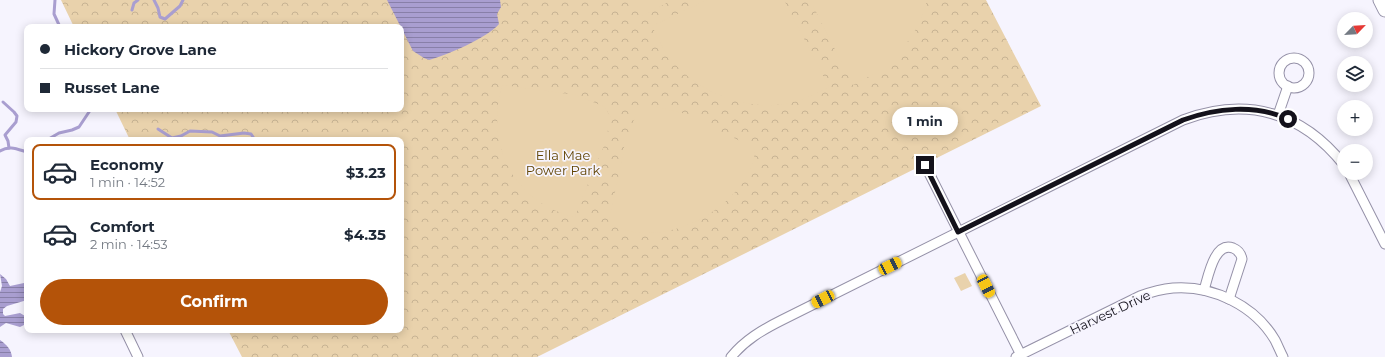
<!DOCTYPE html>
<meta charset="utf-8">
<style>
body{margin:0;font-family:Montserrat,sans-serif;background:#f2f2f3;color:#1f2937;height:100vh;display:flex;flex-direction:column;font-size:15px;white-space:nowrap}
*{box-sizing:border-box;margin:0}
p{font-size:13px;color:#747a83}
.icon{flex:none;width:22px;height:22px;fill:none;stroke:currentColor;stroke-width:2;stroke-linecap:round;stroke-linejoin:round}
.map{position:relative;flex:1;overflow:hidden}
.panel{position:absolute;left:24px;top:137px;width:380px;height:196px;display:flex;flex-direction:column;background:#fff;border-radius:8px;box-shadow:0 2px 10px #0003}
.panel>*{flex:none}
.top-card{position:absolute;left:24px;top:24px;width:380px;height:88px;border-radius:8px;box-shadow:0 2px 10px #0003;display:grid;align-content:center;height:88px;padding:0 16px;background:#fff}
.needle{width:26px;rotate:65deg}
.tools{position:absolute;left:1337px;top:12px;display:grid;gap:8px}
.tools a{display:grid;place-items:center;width:36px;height:36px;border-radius:50%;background:#fff;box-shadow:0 2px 10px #0003;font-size:20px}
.end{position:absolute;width:18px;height:18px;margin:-9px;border:5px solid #14121b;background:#fff;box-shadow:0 0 0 2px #fff}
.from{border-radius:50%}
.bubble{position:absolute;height:28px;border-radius:14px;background:#fff;box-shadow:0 2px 10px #0003;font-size:13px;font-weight:700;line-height:28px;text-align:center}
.car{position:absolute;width:12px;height:24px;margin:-12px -6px;border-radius:5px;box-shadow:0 0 3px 1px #0007;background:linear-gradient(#f5c518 24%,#345 0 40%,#f5c518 0 76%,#345 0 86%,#f5c518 0)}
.top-card b{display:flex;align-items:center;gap:14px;height:38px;font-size:15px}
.top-card b+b{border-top:1px solid #e0e1e3}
.top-card i{width:10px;height:10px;background:#1f2937}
ul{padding:7px 0 0;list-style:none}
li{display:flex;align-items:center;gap:12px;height:56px;margin:0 8px 6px;padding:0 8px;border:2px solid transparent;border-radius:8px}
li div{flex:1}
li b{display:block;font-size:15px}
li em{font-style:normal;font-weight:700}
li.on{border-color:#b45309}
li>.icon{width:36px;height:36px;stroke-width:1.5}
.cta{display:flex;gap:8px;margin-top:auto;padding:8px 16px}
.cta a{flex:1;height:46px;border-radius:24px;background:#b45309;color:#fff;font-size:16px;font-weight:700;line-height:46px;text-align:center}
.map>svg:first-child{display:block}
.park{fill:url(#park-crowns)}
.pitch{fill:#e9d2ac}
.water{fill:url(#water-rules)}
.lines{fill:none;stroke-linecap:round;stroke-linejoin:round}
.stream{stroke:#a99ed0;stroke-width:3}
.minor-casing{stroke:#9591a8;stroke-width:11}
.secondary-casing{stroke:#9591a8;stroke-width:15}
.minor{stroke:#fff;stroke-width:9}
.secondary{stroke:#fff;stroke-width:13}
.route{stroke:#14121b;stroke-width:5}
.labels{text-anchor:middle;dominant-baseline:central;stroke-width:3.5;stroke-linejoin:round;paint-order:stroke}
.park-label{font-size:13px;fill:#614403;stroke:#f6f4fe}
.street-label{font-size:13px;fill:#14121b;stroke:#f6f4fe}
</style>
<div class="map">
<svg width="1385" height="357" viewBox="0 0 1385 357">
<defs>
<pattern id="park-crowns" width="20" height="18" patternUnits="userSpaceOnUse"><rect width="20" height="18" fill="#e9d2ac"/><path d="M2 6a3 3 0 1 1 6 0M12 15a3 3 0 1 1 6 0" fill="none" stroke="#c7b393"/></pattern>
<pattern id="water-rules" width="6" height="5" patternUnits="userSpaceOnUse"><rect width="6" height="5" fill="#a99ed0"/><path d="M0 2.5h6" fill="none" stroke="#887fa8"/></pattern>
</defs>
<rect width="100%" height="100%" fill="#f6f4fe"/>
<polygon class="park" points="61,0 986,0 1041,106 537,357 242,357 228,330 401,330 401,140 130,140 115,109 401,109 401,27 74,27"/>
<g class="pitch">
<polygon points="634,0 672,0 643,16"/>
<path d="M707 0H784L829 87C815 95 800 101 784 104 742 111 694 90 668 56 662 46 657 37 652 26Z"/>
<path d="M810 0H927C919 39 887 69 853 85Z"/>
<path d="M502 85 576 95 605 107 611 118 604 146 597 161 575 217C513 203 485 144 502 85Z"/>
<path d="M649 105 686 114 754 148C754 153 755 159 753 163 738 204 687 235 644 233 631 233 620 228 608 224L623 156 624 147 637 111Z"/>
<polygon points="965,273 972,286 961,291 954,278"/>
</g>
<g class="water">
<path d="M387 0H500L501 7 497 14 499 24C489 37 445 56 429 60L424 58 413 51Z"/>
<polygon points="0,274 6,279 10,286 24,283 27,284 27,300 7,306 3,309 3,314 5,316 20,313 25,316 24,325 20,327 6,323 0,327 0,292 2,286"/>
<path d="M0 340C7 345 11 349 12 357H0Z"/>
</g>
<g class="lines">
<g class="stream">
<polyline points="55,0 54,14 60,27"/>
<polyline points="154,0 158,8 160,17 165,19 180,6 183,0"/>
<polyline points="132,10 134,3 138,0"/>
<polyline points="3,102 14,112 17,116 16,122 5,135 8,141 9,148"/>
<polyline points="158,129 172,138 181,136 190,131 212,132 220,136 244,133 251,134 255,140"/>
<polyline points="47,140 59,133 72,130 79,127 91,109"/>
<path d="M0 151C9 145 17 149 27 152"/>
</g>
<g class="minor-casing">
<g id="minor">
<circle cx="1294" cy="73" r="15"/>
<polyline points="1278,115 1288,86"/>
<polyline points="925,165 1021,355"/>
<polyline points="1349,173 1385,244"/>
<path d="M1204 290C1208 278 1214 241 1233 248 1238 250 1241 254 1242 259L1229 299"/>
<polyline points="125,330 138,357"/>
<path d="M731 357C745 340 762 330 782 320L1183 120C1247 96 1302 112 1344 165"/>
<path d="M1016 357 1140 296C1151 292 1162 289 1173 288 1213 285 1255 306 1275 340 1278 346 1280 351 1283 357"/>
</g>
</g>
<g class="secondary-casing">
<polyline id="secondary" points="1380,0 1385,10"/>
</g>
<use href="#minor" class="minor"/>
<use href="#secondary" class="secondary"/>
</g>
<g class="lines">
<path class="route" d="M925 165 958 232 1183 120C1216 108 1255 104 1288 119"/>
</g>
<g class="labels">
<g class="park-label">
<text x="563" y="155">Ella Mae<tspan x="563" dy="15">Power Park</tspan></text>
</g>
<g class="street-label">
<text transform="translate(1110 312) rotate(-25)">Harvest Drive</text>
</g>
</g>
</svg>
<div class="tools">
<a><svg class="needle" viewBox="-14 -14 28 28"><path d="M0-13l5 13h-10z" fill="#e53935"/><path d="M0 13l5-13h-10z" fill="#747a83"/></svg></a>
<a><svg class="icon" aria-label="layers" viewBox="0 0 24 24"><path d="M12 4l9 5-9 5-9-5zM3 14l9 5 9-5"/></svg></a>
<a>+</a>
<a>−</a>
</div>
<i class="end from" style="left:1288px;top:119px"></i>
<i class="end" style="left:925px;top:165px"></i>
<div class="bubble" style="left:892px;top:107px;width:66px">1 min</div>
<i class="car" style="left:890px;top:266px;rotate:64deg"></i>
<i class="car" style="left:986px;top:286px;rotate:153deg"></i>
<i class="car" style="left:823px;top:299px;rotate:243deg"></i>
<div class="top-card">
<b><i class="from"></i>Hickory Grove Lane</b>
<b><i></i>Russet Lane</b>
</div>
<section class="panel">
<ul>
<li class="on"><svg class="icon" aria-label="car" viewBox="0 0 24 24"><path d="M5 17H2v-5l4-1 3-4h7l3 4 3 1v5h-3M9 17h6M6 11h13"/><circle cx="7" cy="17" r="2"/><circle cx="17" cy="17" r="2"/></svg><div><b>Economy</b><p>1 min · 14:52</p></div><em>$3.23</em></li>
<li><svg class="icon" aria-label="car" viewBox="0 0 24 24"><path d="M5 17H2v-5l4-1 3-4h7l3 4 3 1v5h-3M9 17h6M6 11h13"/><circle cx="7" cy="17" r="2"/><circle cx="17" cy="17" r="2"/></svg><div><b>Comfort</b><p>2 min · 14:53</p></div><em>$4.35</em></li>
</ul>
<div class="cta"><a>Confirm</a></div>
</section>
</div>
